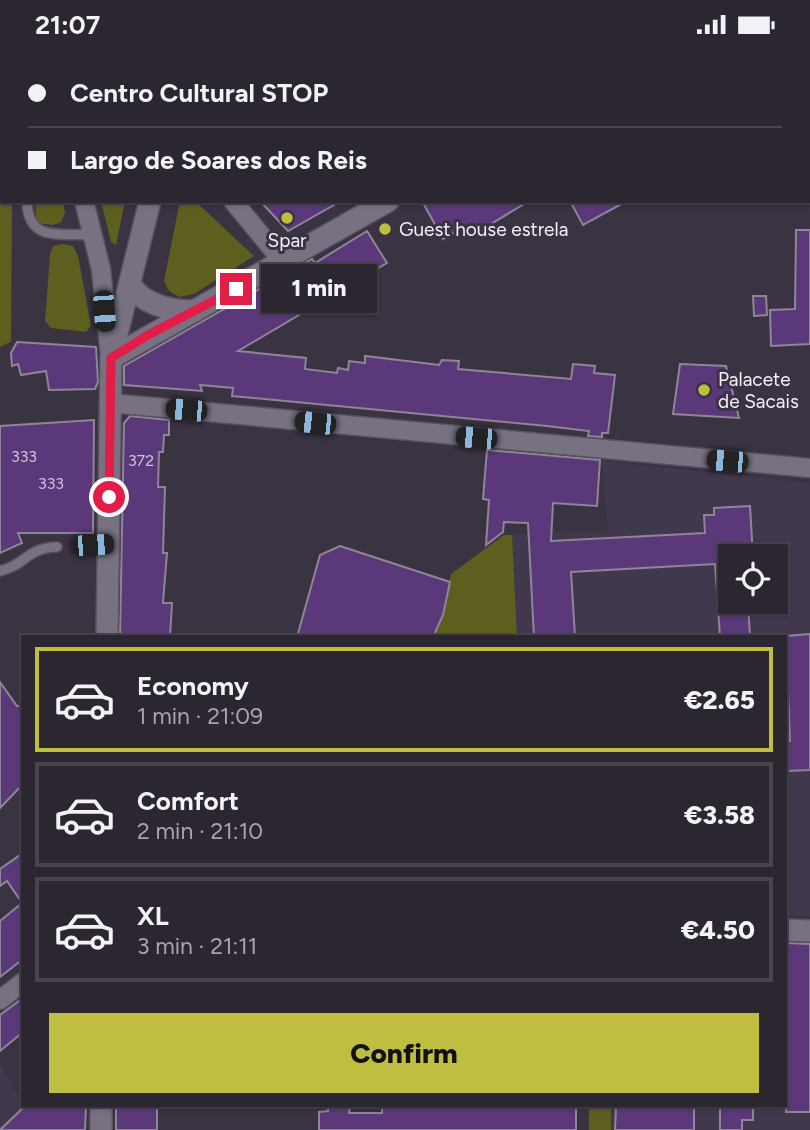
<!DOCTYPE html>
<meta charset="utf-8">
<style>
body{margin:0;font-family:Figtree,sans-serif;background:#342e39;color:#f1f3f6;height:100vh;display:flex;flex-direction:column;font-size:26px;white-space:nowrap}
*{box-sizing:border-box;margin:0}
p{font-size:23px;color:#a6a5ab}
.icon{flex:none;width:38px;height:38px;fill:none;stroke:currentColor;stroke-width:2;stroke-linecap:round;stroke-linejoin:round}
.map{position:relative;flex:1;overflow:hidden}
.side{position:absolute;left:21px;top:586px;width:766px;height:472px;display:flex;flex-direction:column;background:#2c2631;border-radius:0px;box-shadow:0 2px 5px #0004,0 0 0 2px #48434d}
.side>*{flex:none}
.banner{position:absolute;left:0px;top:0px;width:810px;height:154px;box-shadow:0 2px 5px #0004,0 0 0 2px #48434d;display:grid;align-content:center;height:154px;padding:0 28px;background:#2c2631}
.controls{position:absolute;left:718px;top:495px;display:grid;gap:14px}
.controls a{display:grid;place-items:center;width:70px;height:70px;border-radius:0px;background:#2c2631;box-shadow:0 2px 5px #0004,0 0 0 2px #48434d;font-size:35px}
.end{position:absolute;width:32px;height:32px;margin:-16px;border:9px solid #e11d48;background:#fff;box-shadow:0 0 0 4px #fff}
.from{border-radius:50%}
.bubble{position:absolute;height:49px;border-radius:0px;background:#2c2631;box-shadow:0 2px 5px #0004,0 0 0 2px #48434d;font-size:23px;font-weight:800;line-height:49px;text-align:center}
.car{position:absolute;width:21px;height:42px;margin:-21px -10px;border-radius:9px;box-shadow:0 0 5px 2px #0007;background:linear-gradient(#222 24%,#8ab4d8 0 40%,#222 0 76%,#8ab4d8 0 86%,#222 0)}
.banner b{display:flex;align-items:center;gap:24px;height:66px;font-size:26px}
.banner b+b{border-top:2px solid #48434d}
.banner i{width:18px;height:18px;background:#f1f3f6}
ul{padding:12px 0 0;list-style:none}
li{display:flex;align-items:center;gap:21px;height:105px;margin:0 14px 10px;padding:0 14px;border:4px solid #48434d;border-radius:0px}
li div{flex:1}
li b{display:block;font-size:26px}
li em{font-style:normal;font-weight:800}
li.selected{border-color:#bfbe41}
li>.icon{width:63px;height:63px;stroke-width:1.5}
.cta{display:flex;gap:14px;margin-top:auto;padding:14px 28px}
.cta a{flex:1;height:80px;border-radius:0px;background:#bfbe41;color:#111;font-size:28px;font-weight:800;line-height:80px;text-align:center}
.status{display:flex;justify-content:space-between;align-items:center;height:49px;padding:0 35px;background:#2c2631;direction:ltr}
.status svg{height:19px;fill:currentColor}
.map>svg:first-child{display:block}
.built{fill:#42384d;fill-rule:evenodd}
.green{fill:#5e5e1f}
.building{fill:#5a3879;stroke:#8e8697;stroke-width:2}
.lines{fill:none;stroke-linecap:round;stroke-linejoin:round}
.lane-casing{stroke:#58525f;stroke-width:12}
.street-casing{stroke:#58525f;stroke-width:21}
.secondary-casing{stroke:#58525f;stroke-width:24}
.lane{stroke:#787181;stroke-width:9}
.street{stroke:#787181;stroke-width:18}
.secondary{stroke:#787181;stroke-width:21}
.route{stroke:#e11d48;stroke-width:9}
.poi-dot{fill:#bfbe41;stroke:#3a3341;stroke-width:2.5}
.labels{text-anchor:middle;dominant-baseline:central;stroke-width:6;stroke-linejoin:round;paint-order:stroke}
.number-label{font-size:16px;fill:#cec2da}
.poi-label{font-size:19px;fill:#f4f0fa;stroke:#3a3341;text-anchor:start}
</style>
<div class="status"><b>21:07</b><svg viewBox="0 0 49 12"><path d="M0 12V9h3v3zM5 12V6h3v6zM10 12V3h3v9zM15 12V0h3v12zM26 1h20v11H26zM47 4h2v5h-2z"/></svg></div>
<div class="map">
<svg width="810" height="1081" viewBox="0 0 810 1081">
<rect width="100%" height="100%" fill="#3a3341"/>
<g class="built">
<path d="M602 412 810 434V867H786V588H433L443 566 451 525 504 486 608 482ZM730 508H775V553H730Z"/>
<polygon points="786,893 810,893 810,1081 611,1081 611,1057 786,1057"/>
<polygon points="0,1013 35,1080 34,1081 0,1081"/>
</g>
<g class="green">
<polygon points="0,66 2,152 12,152 11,293 0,298"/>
<polygon points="35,152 63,152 65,164 61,173 53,176 37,174"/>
<polygon points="101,152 125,152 116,196 111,193"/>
<polygon points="180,152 195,152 254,207 194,245 179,248 169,242 164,232"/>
<polygon points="63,195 73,197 78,207 91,277 86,283 51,279 45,272 50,206 53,197"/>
<polygon points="504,486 512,486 517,588 433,588 443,566 451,525"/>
<rect x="589" y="1057" width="22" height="24"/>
</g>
<g class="building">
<polygon points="260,152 341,152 288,182"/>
<polygon points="422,152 529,152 471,187 465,177 443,190"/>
<polygon points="570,152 627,152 583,176"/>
<polygon points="796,181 810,181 810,295 771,297 770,261 795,260"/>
<polygon points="367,182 387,214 238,302 306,309 305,320 337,324 338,319 348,321 349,312 365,314 365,307 439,316 442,311 459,312 458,320 571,330 573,315 595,317 594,324 615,326 608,384 602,384 602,388 588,387 589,382 547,377 232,347 233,339 200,336 202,342 124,336 124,317 312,210 315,214"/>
<polygon points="753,247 766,247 767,266 754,267"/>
<polygon points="17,293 96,298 98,333 95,340 49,341 46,322 21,326 18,315 12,317 11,304"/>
<polygon points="680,315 726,317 739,369 673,365"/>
<polygon points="130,367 169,371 169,386 164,386 163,403 159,403 158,438 165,438 163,504 167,504 163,554 172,554 170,588 120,588 124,374"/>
<polygon points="94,371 93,484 18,484 22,494 0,504 0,377"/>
<polygon points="487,401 600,411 597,457 553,454 551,492 705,484 704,466 714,466 714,459 750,457 753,508 730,508 730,553 748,553 750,588 720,588 715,515 571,523 575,588 534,588 528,474 504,473 503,483 486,496 489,451 483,450"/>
<polygon points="340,497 450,533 443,566 433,588 297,588 320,506"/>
<polygon points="810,585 810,721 786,722 786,693 790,692 786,587"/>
<polygon points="0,633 17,657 23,657 23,735 0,759"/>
<polygon points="23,804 23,910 0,928 0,872 22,854 7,832 0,837 0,820"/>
<polygon points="786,894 810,895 810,1063 786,1063"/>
<polygon points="23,949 23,983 0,1002 0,966"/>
<polygon points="25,1057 86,1057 85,1081 0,1081"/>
<polygon points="116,1057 157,1059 157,1081 116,1081"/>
<polygon points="328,1057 350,1057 349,1064 382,1064 382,1057 576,1057 576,1081 319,1081 319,1063 328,1062"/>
<polygon points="616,1057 694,1057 694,1081 615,1081"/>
<polygon points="720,1057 753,1057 753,1071 742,1071 742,1081 720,1081"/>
</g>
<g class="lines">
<g class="lane-casing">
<g id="lane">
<path d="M27 152C28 195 62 183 93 186"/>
<path d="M0 522C26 516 26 499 57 498"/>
</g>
</g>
<g class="street-casing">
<g id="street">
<polyline points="38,0 38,2"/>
<polyline points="332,2 333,0"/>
<polyline points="84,152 101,220 110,307"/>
<polyline points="233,152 283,213"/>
<polyline points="110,354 810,419"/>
<polyline points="0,951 23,933"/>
</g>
</g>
<g class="secondary-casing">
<g id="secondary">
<polyline points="179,2 179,0"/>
<polyline points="649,2 652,0"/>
<path d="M131 237C146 257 172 262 195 262"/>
<polyline points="111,309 388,152"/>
<polyline points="107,588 111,309 150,152"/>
<polyline points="786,881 810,882"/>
<polyline points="101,1081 101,1057"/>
</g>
</g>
<use href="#lane" class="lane"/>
<use href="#street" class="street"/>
<use href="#secondary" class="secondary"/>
</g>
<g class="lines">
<polyline class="route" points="109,448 111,309 148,286 236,240"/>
</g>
<g class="poi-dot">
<circle cx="287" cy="169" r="7"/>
<circle cx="385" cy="180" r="7"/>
<circle cx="704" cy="341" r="7"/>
</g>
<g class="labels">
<g class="number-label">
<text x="24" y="407">333</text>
<text x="141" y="411">372</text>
<text x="51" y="434">333</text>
</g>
<g class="poi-label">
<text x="399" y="180">Guest house estrela</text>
<text x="287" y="191" text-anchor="middle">Spar</text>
<text x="718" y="330">Palacete<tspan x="718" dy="22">de Sacais</tspan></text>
</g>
</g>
</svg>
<div class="controls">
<a><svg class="icon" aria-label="locate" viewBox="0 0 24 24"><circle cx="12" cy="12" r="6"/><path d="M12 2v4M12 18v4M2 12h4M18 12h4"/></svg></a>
</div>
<i class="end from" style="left:109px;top:448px"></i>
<i class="end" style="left:236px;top:240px"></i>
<div class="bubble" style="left:261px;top:215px;width:116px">1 min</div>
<i class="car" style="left:104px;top:262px;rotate:176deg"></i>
<i class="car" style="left:186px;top:361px;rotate:275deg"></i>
<i class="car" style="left:315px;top:374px;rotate:276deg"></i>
<i class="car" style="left:476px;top:389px;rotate:275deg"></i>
<i class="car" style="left:727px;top:412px;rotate:275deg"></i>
<i class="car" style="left:93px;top:496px;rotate:87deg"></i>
<div class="banner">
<b><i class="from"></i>Centro Cultural STOP</b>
<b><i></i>Largo de Soares dos Reis</b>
</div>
<section class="side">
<ul>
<li class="selected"><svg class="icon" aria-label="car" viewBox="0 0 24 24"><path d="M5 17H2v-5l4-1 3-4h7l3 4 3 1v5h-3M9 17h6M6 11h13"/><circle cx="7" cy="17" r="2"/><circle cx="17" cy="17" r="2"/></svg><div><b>Economy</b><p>1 min · 21:09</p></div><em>€2.65</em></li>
<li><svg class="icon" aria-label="car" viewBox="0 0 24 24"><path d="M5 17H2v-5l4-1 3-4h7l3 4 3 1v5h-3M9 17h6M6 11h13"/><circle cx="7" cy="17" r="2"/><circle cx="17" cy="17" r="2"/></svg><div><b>Comfort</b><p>2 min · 21:10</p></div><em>€3.58</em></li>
<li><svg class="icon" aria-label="car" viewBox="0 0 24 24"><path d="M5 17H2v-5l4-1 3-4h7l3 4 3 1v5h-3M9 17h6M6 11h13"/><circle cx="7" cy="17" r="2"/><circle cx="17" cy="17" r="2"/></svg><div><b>XL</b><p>3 min · 21:11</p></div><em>€4.50</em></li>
</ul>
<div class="cta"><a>Confirm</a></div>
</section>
</div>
